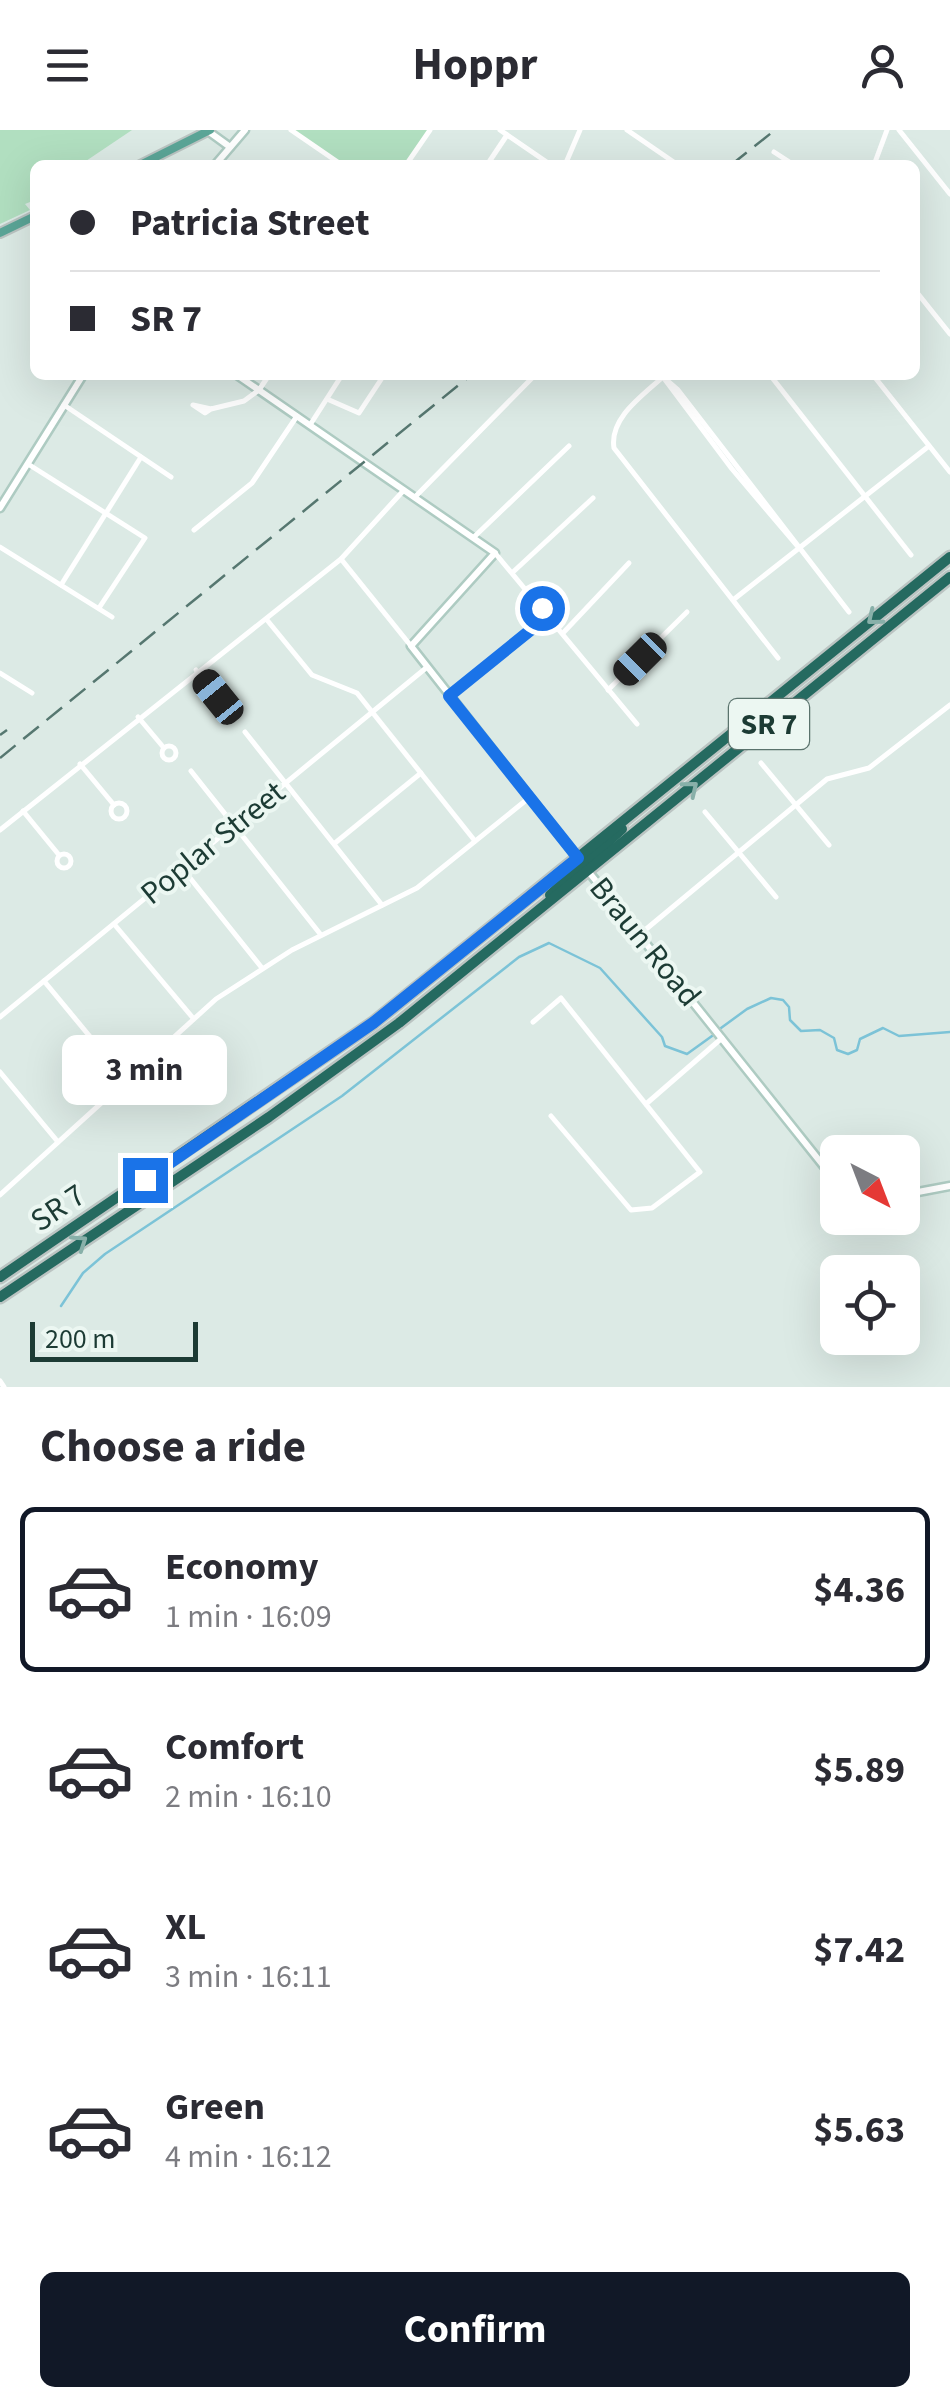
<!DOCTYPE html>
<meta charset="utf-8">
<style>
body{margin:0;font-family:"Source Sans 3",sans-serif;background:#f2f2f3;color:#2b2b33;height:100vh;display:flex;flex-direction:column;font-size:38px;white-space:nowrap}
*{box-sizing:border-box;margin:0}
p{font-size:32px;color:#7c7c81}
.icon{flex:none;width:55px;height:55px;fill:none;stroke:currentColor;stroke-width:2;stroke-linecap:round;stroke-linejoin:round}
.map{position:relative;height:1257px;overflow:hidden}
.panel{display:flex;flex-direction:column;background:#fff;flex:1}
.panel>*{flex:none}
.top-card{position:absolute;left:30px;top:30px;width:890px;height:220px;border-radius:15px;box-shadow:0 10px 40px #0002;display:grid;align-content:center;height:220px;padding:0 40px;background:#fff}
.needle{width:65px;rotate:138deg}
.controls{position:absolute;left:820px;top:1005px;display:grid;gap:20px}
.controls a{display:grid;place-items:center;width:100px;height:100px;border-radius:15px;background:#fff;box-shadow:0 10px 40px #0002;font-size:50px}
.scale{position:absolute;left:30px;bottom:25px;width:168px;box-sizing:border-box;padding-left:10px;border:5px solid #1c3b34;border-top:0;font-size:28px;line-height:35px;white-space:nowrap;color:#1c3b34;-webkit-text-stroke:8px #ecf7f2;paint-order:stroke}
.end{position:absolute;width:45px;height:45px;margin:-22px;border:12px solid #1a73e8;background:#fff;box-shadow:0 0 0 5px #fff}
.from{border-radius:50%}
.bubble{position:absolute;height:70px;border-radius:15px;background:#fff;box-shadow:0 10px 40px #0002;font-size:32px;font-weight:700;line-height:70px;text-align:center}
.car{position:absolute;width:30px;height:60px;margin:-30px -15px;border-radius:12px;box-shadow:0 0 8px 2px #0007;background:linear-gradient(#222 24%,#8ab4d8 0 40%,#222 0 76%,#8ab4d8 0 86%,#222 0)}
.top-card b{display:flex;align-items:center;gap:35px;height:95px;font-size:38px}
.top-card b+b{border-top:2px solid #e1e1e2}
.top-card i{width:25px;height:25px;background:#2b2b33}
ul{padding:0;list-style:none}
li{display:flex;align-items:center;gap:30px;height:165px;margin:0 20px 15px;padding:0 20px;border:5px solid transparent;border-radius:15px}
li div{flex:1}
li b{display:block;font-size:38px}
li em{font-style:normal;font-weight:700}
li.current{border-color:#111827}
li>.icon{width:90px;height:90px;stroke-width:1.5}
h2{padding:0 40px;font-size:45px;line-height:120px}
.button{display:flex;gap:20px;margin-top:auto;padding:20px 40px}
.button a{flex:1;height:115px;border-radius:15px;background:#111827;color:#fff;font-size:40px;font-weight:700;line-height:115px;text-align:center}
header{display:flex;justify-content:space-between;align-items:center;height:130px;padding:0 40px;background:#fff;font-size:45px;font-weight:700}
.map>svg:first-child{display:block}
.green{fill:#b1dfc0}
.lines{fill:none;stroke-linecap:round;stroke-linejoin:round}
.stream{stroke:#7cc3d7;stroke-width:2.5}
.secondary-casing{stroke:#aecbc2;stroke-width:11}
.primary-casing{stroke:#bbc4c2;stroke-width:12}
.highway-casing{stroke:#bbc4c2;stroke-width:15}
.street{stroke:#fff;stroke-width:5}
.secondary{stroke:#fff;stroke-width:6}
.primary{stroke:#5ba597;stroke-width:8}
.highway{stroke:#256a60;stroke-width:10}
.rail{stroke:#567770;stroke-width:2.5;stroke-dasharray:20 10;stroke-linecap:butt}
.oneway{stroke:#88b0a9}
.route{stroke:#1a73e8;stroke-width:12}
.labels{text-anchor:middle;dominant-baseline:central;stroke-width:8;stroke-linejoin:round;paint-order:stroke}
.shield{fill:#ecf7f2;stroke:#5a736d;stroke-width:2.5}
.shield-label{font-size:30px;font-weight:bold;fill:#1c3b34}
.street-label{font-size:32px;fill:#1c3b34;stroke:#ecf7f2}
</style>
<header><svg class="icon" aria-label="menu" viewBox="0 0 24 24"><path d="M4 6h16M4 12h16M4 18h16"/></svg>Hoppr<svg class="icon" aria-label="person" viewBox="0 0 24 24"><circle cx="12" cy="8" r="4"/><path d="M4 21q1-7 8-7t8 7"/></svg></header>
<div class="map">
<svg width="950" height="1257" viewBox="0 0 950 1257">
<rect width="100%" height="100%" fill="#dceae5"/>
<g class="green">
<polygon points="0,0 132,0 80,35 35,35 35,70 25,74 30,80 0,94"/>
<polygon points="291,0 430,0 406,35 342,35"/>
</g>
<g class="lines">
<g class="stream">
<polyline points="721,898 747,879 771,868 783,870 789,877 790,890 801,901 820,900 834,908 837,920 848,924 857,920 860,909 883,898 899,906 950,902"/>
<polyline points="61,1176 83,1143 105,1124 342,966 519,827 549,813 600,838 662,907 665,916 687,924 712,906"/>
</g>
<g class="secondary-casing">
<g id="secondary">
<polyline points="208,1 230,17"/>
<polyline points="215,35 245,0"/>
<polyline points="237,245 495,423 411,516 577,727"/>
<polyline points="0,378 83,245"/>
<polyline points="588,741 838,1054"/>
<polyline points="902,1065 950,1056"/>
</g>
</g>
<g class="primary-casing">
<g id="primary">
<polyline points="140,35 210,0"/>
<polyline points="0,103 35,86"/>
</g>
</g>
<g class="highway-casing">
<g id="highway">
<polyline points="550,765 622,699"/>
<polyline points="0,1147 373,893 950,427"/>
<polyline points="0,1167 269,987 399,893 950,447"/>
</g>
</g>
<g class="street">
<polyline points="291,0 342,35"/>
<polyline points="500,0 551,35"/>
<polyline points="627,0 678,35"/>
<polyline points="899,0 950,64"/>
<polyline points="774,22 794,35"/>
<polyline points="406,35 430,0"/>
<polyline points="487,35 507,5"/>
<polyline points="565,35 580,0"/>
<polyline points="874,35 887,0"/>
<polyline points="915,160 950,204"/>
<path d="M665 245C645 264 609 287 614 318L778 528"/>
<polyline points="770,245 911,425"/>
<polyline points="873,245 950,342"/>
<polyline points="663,247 678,260 849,482"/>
<polyline points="663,247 732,339 799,418"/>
<polyline points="327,269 359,283 384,245"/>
<polyline points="64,275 171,347"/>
<polyline points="211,279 205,283 193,275 211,279 244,271 259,260 269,245"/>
<polyline points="310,295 342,245"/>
<polyline points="28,334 145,408 99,478"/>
<polyline points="415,367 535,245"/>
<polyline points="194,400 252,353 297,286"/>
<polyline points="474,407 569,316"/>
<polyline points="0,417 112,487"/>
<polyline points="495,423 637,594"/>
<polyline points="341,429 411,516"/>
<polyline points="513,442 593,368"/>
<polyline points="61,455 141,327"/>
<polyline points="733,470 929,316"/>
<polyline points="267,490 312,545 357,563 475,711"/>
<polyline points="563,503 629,433"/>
<polyline points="196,540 222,572 231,573 230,582 221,581 222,572"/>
<polyline points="0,543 32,563"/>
<polyline points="608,560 687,482"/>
<polyline points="449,566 548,486"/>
<polyline points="138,587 164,618"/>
<polyline points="245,602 382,775"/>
<circle cx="169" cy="623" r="7"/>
<polyline points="761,633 829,715"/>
<polyline points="80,634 114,675"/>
<polyline points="191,641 321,805"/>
<circle cx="119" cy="681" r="8"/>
<polyline points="23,681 59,725"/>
<polyline points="705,682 776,767"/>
<polyline points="0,700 341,429 404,360"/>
<polyline points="335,713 421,643"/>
<circle cx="64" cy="731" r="7"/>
<polyline points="182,738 262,838"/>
<polyline points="114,794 193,888"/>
<polyline points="639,805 827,649 869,638 950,575"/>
<polyline points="44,851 125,949"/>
<polyline points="0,887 426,538"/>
<polyline points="533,892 561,868 700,1042 652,1078 631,1080 551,986"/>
<polyline points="0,942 58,1012"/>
<polyline points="646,974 722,908"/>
<polyline points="0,1065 216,869 292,820 417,758 530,667"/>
<polyline points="0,1251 4,1257"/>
</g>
<use href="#secondary" class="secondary"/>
<use href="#primary" class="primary"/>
<use href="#highway" class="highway"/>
<g class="rail">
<polyline points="731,35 775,0"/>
<polyline points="0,605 7,600"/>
<polyline points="0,628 471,245"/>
</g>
</g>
<defs><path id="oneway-chevron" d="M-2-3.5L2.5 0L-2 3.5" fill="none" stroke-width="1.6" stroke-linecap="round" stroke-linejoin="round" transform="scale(2.5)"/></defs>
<g class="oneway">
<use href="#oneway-chevron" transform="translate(874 488) rotate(141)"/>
<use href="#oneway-chevron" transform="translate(691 658) rotate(-39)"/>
<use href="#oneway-chevron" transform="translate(80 1112) rotate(-34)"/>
</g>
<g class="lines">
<polyline class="route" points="145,1050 373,893 578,728 449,566 548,486 542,478"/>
</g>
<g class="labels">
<rect class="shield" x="729" y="569" width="80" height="50" rx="8"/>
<g class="shield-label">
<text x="769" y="594">SR 7</text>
</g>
<g class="street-label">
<text transform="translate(213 713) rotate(-39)">Poplar Street</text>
<text transform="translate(645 812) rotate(51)">Braun Road</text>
<text transform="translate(58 1078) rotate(-34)">SR 7</text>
</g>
</g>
</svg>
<div class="controls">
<a><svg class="needle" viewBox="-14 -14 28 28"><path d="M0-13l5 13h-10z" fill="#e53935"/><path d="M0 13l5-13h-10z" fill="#7c7c81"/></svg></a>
<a><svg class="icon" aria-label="locate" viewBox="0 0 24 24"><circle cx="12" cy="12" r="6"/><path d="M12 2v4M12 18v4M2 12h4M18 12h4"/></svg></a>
</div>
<div class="scale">200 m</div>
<i class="end from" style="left:542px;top:478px"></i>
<i class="end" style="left:145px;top:1050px"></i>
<div class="bubble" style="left:62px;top:905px;width:165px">3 min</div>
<i class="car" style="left:640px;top:529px;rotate:225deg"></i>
<i class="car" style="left:218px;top:567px;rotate:321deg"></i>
<div class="top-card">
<b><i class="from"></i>Patricia Street</b>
<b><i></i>SR 7</b>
</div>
</div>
<section class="panel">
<h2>Choose a ride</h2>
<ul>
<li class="current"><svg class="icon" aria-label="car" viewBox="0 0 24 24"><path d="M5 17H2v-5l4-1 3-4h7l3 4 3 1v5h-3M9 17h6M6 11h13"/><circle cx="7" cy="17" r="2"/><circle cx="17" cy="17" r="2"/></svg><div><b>Economy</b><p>1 min · 16:09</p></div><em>$4.36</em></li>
<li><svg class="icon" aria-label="car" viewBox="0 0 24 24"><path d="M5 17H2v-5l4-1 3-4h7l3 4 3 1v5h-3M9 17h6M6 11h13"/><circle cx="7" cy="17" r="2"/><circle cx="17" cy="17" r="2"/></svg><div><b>Comfort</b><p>2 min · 16:10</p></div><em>$5.89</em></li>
<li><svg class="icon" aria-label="car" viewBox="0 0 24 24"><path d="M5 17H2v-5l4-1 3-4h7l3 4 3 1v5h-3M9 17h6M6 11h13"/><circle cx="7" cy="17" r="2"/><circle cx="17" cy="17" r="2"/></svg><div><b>XL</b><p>3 min · 16:11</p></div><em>$7.42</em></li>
<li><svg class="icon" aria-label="car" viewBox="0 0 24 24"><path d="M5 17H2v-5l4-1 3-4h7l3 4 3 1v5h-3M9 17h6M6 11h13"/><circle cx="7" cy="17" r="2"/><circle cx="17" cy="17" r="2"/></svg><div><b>Green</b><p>4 min · 16:12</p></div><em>$5.63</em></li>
</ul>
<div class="button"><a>Confirm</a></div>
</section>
